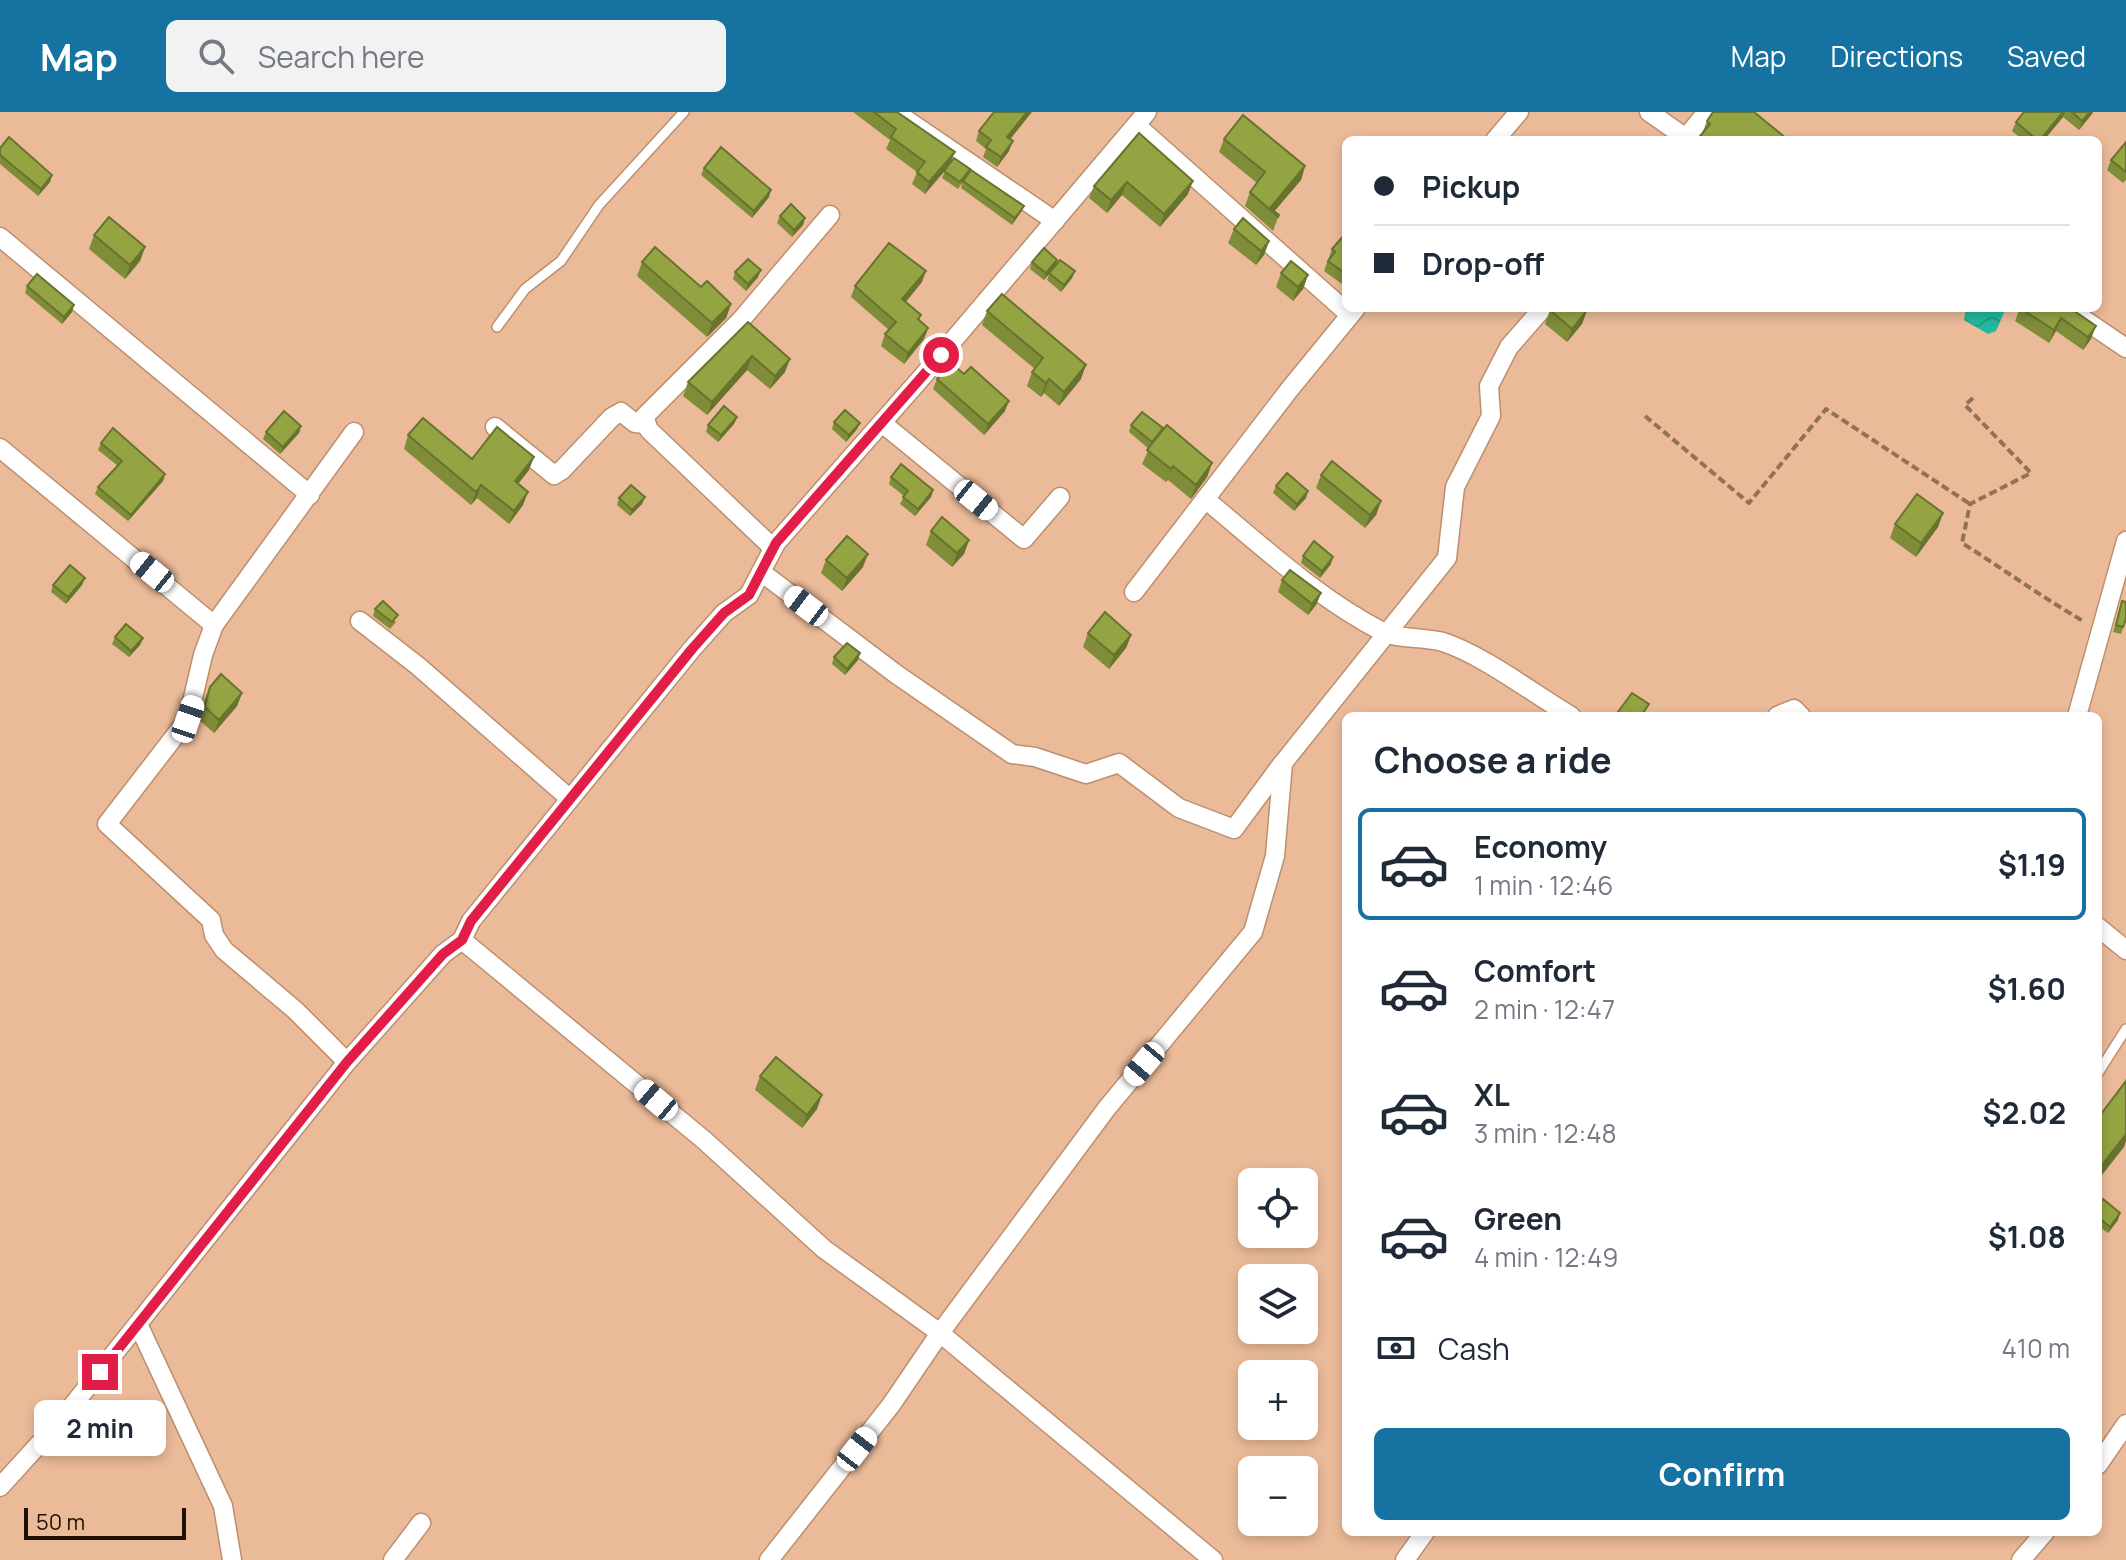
<!DOCTYPE html>
<meta charset="utf-8">
<style>
body{margin:0;font-family:Manrope,sans-serif;background:#f2f2f3;color:#1f2937;height:100vh;display:flex;flex-direction:column;font-size:30px;white-space:nowrap}
*{box-sizing:border-box;margin:0}
p{font-size:26px;color:#747a83}
.icon{flex:none;width:44px;height:44px;fill:none;stroke:currentColor;stroke-width:2;stroke-linecap:round;stroke-linejoin:round}
.map{position:relative;flex:1;overflow:hidden}
.sheet{position:absolute;left:1342px;top:600px;width:760px;height:824px;display:flex;flex-direction:column;background:#fff;border-radius:12px;box-shadow:0 4px 12px #0003}
.sheet>*{flex:none}
.guide{position:absolute;left:1342px;top:24px;width:760px;height:176px;border-radius:12px;box-shadow:0 4px 12px #0003;display:grid;align-content:center;height:176px;padding:0 32px;background:#fff}
.fabs{position:absolute;left:1238px;top:1056px;display:grid;gap:16px}
.fabs a{display:grid;place-items:center;width:80px;height:80px;border-radius:12px;background:#fff;box-shadow:0 4px 12px #0003;font-size:40px}
.scale{position:absolute;left:24px;bottom:20px;width:162px;box-sizing:border-box;padding-left:8px;border:4px solid #1f0f03;border-top:0;font-size:22px;line-height:28px;white-space:nowrap;color:#1f0f03;-webkit-text-stroke:6px #ebbb99;paint-order:stroke}
.end{position:absolute;width:36px;height:36px;margin:-18px;border:10px solid #e11d48;background:#fff;box-shadow:0 0 0 4px #fff}
.from{border-radius:50%}
.bubble{position:absolute;height:56px;border-radius:12px;background:#fff;box-shadow:0 4px 12px #0003;font-size:26px;font-weight:700;line-height:56px;text-align:center}
.car{position:absolute;width:24px;height:48px;margin:-24px -12px;border-radius:10px;box-shadow:0 0 6px 2px #0007;background:linear-gradient(#fff 24%,#345 0 40%,#fff 0 76%,#345 0 86%,#fff 0)}
.guide b{display:flex;align-items:center;gap:28px;height:76px;font-size:30px}
.guide b+b{border-top:2px solid #e0e1e3}
.guide i{width:20px;height:20px;background:#1f2937}
ul{padding:0;list-style:none}
li{display:flex;align-items:center;gap:24px;height:112px;margin:0 16px 12px;padding:0 16px;border:4px solid transparent;border-radius:12px}
li div{flex:1}
li b{display:block;font-size:30px}
li em{font-style:normal;font-weight:700}
li.active{border-color:#1672a1}
li>.icon{width:72px;height:72px;stroke-width:1.5}
h2{padding:0 32px;font-size:36px;line-height:96px}
.pay{display:flex;align-items:center;gap:20px;height:88px;padding:0 32px;font-size:30px}
.pay p{margin-inline-start:auto}
.button{display:flex;gap:16px;margin-top:auto;padding:16px 32px}
.button a{flex:1;height:92px;border-radius:12px;background:#1672a1;color:#fff;font-size:32px;font-weight:700;line-height:92px;text-align:center}
header{display:flex;align-items:center;gap:48px;box-sizing:border-box;height:112px;padding:0 40px;background:#1672a1;color:#fff}
header strong{font-size:38px}
nav{display:flex;gap:44px;margin-inline-start:auto;font-size:28px}
.search{width:560px;height:72px;background:#f2f2f3;display:flex;align-items:center;gap:20px;box-sizing:border-box;padding:0 28px;border-radius:12px;color:#747a83;font-size:30px}
.map>svg:first-child{display:block}
.water{fill:url(#water-waves)}
.lines{fill:none;stroke-linecap:round;stroke-linejoin:round}
.lane-casing{stroke:#bc8f6e;stroke-width:12}
.street-casing{stroke:#bc8f6e;stroke-width:21}
.path{stroke:#937158;stroke-width:4;stroke-dasharray:8 4;stroke-linecap:butt}
.lane{stroke:#fff;stroke-width:9}
.street{stroke:#fff;stroke-width:18}
.wall{fill:#7f8d39}
.shaded-wall{fill:#68732e}
.building{fill:#94a442;stroke:#68732e;stroke-width:2}
.route{stroke:#e11d48;stroke-width:10}
</style>
<header>
<strong>Map</strong>
<div class="search"><svg class="icon" aria-label="search" viewBox="0 0 24 24"><circle cx="10" cy="10" r="6"/><path d="M15 15l6 6"/></svg>Search here</div>
<nav><a>Map</a><a>Directions</a><a>Saved</a></nav>
</header>
<div class="map">
<svg width="2126" height="1448" viewBox="0 0 2126 1448">
<defs>
<pattern id="water-waves" width="16" height="10" patternUnits="userSpaceOnUse" patternTransform="scale(2)"><rect width="16" height="10" fill="#22b99f"/><path d="M0 5q4-4 8 0t8 0" fill="none" stroke="#1e9e87"/></pattern>
</defs>
<rect width="100%" height="100%" fill="#ebbb99"/>
<polygon class="water" points="1966,196 2006,196 1996,219 1988,222 1964,208"/>
<g class="lines">
<g class="lane-casing">
<g id="lane">
<polyline points="497,215 525,177 561,149 599,93 684,0"/>
<polyline points="2098,961 2126,917"/>
</g>
</g>
<g class="street-casing">
<g id="street">
<polyline points="895,0 1055,109"/>
<polyline points="1649,0 1686,26"/>
<polyline points="1136,13 1350,203"/>
<polyline points="1495,28 1519,0"/>
<polyline points="1684,28 1707,0"/>
<polyline points="0,125 310,383"/>
<polyline points="2067,196 2126,236"/>
<polyline points="882,311 1024,427 1060,385"/>
<polyline points="495,315 554,363 562,358 612,305 621,300 635,311 646,312"/>
<polyline points="0,336 214,513"/>
<path d="M1205 387C1262 434 1317 486 1383 520 1396 527 1426 525 1443 530 1483 543 1534 582 1571 604"/>
<polyline points="773,436 649,318 644,305 741,208 830,103"/>
<polyline points="761,460 896,562 1012,642 1035,645 1086,662 1119,651 1179,696 1234,717 1282,652"/>
<polyline points="1134,480 1289,278 1356,196"/>
<polyline points="360,509 418,554 569,686"/>
<polyline points="1777,604 1794,597 1801,604"/>
<polyline points="2077,604 2126,429"/>
<polyline points="2098,815 2126,838"/>
<polyline points="462,828 704,1028 824,1137 940,1221 1213,1448"/>
<polyline points="347,950 295,898 224,838 214,823 211,808 107,712 188,607 203,543 214,513 354,320"/>
<polyline points="138,1212 223,1394 232,1448"/>
<polyline points="2098,1353 2126,1312"/>
<polyline points="0,1375 61,1308 347,950 443,842 462,828 471,809 692,537 724,501 749,483 776,431 922,265 1147,0"/>
<polyline points="393,1448 421,1411"/>
<polyline points="769,1448 891,1293 940,1221 1107,996 1253,820 1275,744 1283,651 1447,446 1455,375 1491,304 1489,274 1509,235 1543,196"/>
<polyline points="1405,1448 1425,1420"/>
<polyline points="2021,1448 2045,1420"/>
</g>
</g>
<g class="path">
<path d="M1973 286 1965 293 2031 361 1970 392 1962 431C2003 457 2042 485 2083 509"/>
<polyline points="1645,304 1749,391 1826,297 1970,392"/>
</g>
<use href="#lane" class="lane"/>
<use href="#street" class="street"/>
</g>
<g class="wall">
<polygon points="853,0 897,0 951,50 970,57 968,62 1024,94 1021,100 1012,113 961,76 962,71 958,77 942,66 945,59 925,82 912,72 917,60 886,37 890,28"/>
<polygon points="2024,0 2093,0 2079,18 2063,5 2044,28 2023,28 2012,19 2016,10"/>
<polygon points="1707,9 1787,28 1702,22"/>
<polygon points="979,19 1010,27 1009,39 997,55 983,45 986,37 976,29"/>
<polygon points="1139,21 1188,82 1160,115 1122,83 1107,101 1089,86 1094,74"/>
<polygon points="1224,27 1305,54 1301,68 1274,99 1279,103 1273,119 1245,94 1250,80 1257,71 1219,40"/>
<polygon points="2126,30 2126,68 2123,71 2107,58 2111,48"/>
<polygon points="0,36 52,63 50,70 38,84 0,52"/>
<polygon points="704,56 769,85 752,106 701,63"/>
<polygon points="780,104 805,106 803,113 792,125 777,111"/>
<polygon points="1234,117 1269,129 1264,143 1256,153 1228,131"/>
<polygon points="1346,121 1346,175 1324,159 1332,137"/>
<polygon points="94,123 145,135 140,149 125,167 89,137"/>
<polygon points="1057,148 1056,153 1075,159 1072,166 1061,180 1047,168 1049,162 1044,168 1030,157 1032,150"/>
<polygon points="642,150 701,175 731,192 726,206 707,225 637,164"/>
<polygon points="735,160 758,165 746,179 733,167"/>
<polygon points="1281,161 1308,163 1303,177 1293,189 1276,175"/>
<polygon points="922,170 906,190 921,203 919,208 928,216 924,227 904,252 881,234 885,222 889,218 851,185 855,174"/>
<polygon points="27,174 74,193 72,200 62,212 25,181"/>
<polygon points="2020,196 2070,196 2091,227 2083,238 2056,219 2049,231 2015,209"/>
<polygon points="1550,198 1587,198 1582,212 1567,230 1545,212"/>
<polygon points="987,199 1081,267 1059,294 1044,281 1041,285 1027,274 1032,260 1035,257 982,213"/>
<polygon points="748,210 785,260 770,277 747,258 707,303 683,284 688,270"/>
<polygon points="937,267 1005,299 984,323 933,277"/>
<polygon points="737,305 734,312 718,330 706,320 708,313"/>
<polygon points="834,310 860,311 857,317 846,330 832,317"/>
<polygon points="1131,313 1163,316 1212,351 1207,365 1191,387 1168,368 1166,370 1142,352 1149,337 1129,320"/>
<polygon points="301,314 299,321 280,342 263,327 266,320"/>
<polygon points="408,323 472,347 529,358 518,372 523,393 509,412 477,386 471,393 404,337"/>
<polygon points="101,331 165,362 163,369 128,409 95,382 98,375 118,354 98,338"/>
<polygon points="1321,363 1381,389 1376,403 1365,416 1316,376"/>
<polygon points="891,365 933,378 931,385 915,404 900,392 904,384 889,372"/>
<polygon points="1276,374 1306,386 1294,399 1273,381"/>
<polygon points="645,385 642,392 630,404 617,393 619,386"/>
<polygon points="1943,401 1938,415 1916,445 1890,426 1895,412"/>
<polygon points="931,419 969,428 964,442 952,455 926,433"/>
<polygon points="1303,444 1331,452 1320,466 1301,451"/>
<polygon points="826,448 863,455 842,479 821,461"/>
<polygon points="85,466 82,473 66,492 51,480 53,473"/>
<polygon points="1282,468 1321,481 1316,493 1308,503 1278,480"/>
<polygon points="2120,496 2126,507 2121,522 2113,520"/>
<polygon points="375,497 396,510 390,517 373,504"/>
<polygon points="1088,521 1131,523 1126,536 1109,557 1083,535"/>
<polygon points="115,525 143,526 140,533 129,545 112,532"/>
<polygon points="860,541 858,548 845,563 832,552 834,545"/>
<polygon points="209,576 242,581 237,594 214,621 200,609 204,589"/>
<polygon points="760,964 817,997 802,1016 755,978"/>
<polygon points="2098,1094 2118,1108 2108,1121 2098,1114"/>
</g>
<g class="shaded-wall">
<polygon points="1027,0 1032,0 1004,35 1007,25"/>
<polygon points="2063,0 2065,0 2063,5 2044,28 2040,28"/>
<polygon points="2090,0 2093,0 2092,2 2079,18 2082,9"/>
<polygon points="1013,29 1009,39 997,55 1001,45"/>
<polygon points="955,40 950,52 925,82 929,70"/>
<polygon points="1305,54 1301,68 1273,101 1270,96"/>
<polygon points="52,63 50,70 38,84 41,77"/>
<polygon points="1193,69 1188,82 1160,115 1164,102"/>
<polygon points="1127,70 1122,83 1107,101 1111,88"/>
<polygon points="771,78 769,85 752,106 754,99"/>
<polygon points="1024,94 1021,100 1012,113 1015,106"/>
<polygon points="805,106 803,113 792,125 794,118"/>
<polygon points="1269,129 1264,143 1256,153 1261,139"/>
<polygon points="145,135 140,149 125,167 130,153"/>
<polygon points="1057,148 1055,155 1044,168 1046,161"/>
<polygon points="761,158 758,165 746,179 748,172"/>
<polygon points="926,159 922,170 898,198 902,187"/>
<polygon points="1075,159 1072,166 1061,180 1064,173"/>
<polygon points="1308,163 1303,177 1293,189 1298,175"/>
<polygon points="731,192 726,206 707,225 712,211"/>
<polygon points="74,193 72,200 62,212 64,205"/>
<polygon points="1587,198 1582,212 1567,230 1572,217"/>
<polygon points="2061,206 2056,219 2049,231 2054,218"/>
<polygon points="2096,214 2091,227 2083,238 2088,225"/>
<polygon points="928,216 924,227 904,252 908,241"/>
<polygon points="752,244 747,258 707,303 712,290"/>
<polygon points="790,247 785,260 770,277 775,264"/>
<polygon points="1086,253 1081,267 1059,294 1064,280"/>
<polygon points="1049,267 1044,281 1041,285 1046,271"/>
<polygon points="1009,289 1005,299 984,323 988,312"/>
<polygon points="737,305 734,312 718,330 721,323"/>
<polygon points="860,311 857,317 846,330 849,323"/>
<polygon points="301,314 299,321 280,342 283,335"/>
<polygon points="534,345 529,358 510,382 515,369"/>
<polygon points="1212,351 1207,365 1191,387 1196,373"/>
<polygon points="165,362 163,369 128,409 131,403"/>
<polygon points="481,373 477,386 471,393 476,380"/>
<polygon points="933,378 931,385 915,404 918,397"/>
<polygon points="1308,379 1306,386 1294,399 1297,392"/>
<polygon points="528,380 523,393 509,412 514,399"/>
<polygon points="645,385 642,392 630,404 632,398"/>
<polygon points="1381,389 1376,403 1365,416 1370,403"/>
<polygon points="1943,401 1938,415 1916,445 1921,431"/>
<polygon points="969,428 964,442 952,455 957,441"/>
<polygon points="868,442 863,455 842,479 847,466"/>
<polygon points="1333,445 1331,452 1320,466 1322,459"/>
<polygon points="85,466 82,473 66,492 68,485"/>
<polygon points="1321,481 1316,493 1308,503 1312,492"/>
<polygon points="1131,523 1126,536 1109,557 1114,543"/>
<polygon points="143,526 140,533 129,545 131,539"/>
<polygon points="860,541 858,548 845,563 847,557"/>
<polygon points="242,581 237,594 214,621 219,608"/>
<polygon points="822,983 817,997 802,1016 807,1003"/>
<polygon points="2126,1019 2126,1029 2124,1035 2098,1068 2098,1058"/>
<polygon points="2120,1101 2118,1108 2108,1121 2110,1115"/>
</g>
<g class="building">
<polygon points="874,0 897,0 955,40 929,70 917,60 925,50 891,25 896,17"/>
<polygon points="994,0 1027,0 1007,25 1013,29 1001,45 986,35 991,28 979,19"/>
<polygon points="1713,0 1754,0 1787,27 1786,28 1697,28 1710,12 1707,9"/>
<polygon points="2024,0 2063,0 2040,28 2037,28 2016,10"/>
<polygon points="2072,0 2090,0 2082,9"/>
<polygon points="1243,3 1305,54 1270,96 1279,103 1278,105 1250,80 1265,60 1224,27"/>
<polygon points="1139,21 1193,69 1164,102 1127,70 1111,88 1094,74"/>
<polygon points="9,25 52,63 41,77 0,43 0,36"/>
<polygon points="2126,30 2126,60 2111,48"/>
<polygon points="721,35 771,78 754,99 704,56"/>
<polygon points="954,46 970,57 960,70 944,59"/>
<polygon points="971,58 1024,94 1015,106 963,69"/>
<polygon points="791,92 805,106 794,118 780,104"/>
<polygon points="109,105 145,135 130,153 94,123"/>
<polygon points="1243,106 1269,129 1261,139 1234,117"/>
<polygon points="1346,121 1346,162 1328,149 1335,140 1332,137"/>
<polygon points="889,131 926,159 902,187 921,203 918,207 928,216 908,241 885,222 896,210 855,174"/>
<polygon points="655,135 701,175 707,169 731,192 712,211 642,150"/>
<polygon points="1044,136 1057,148 1046,161 1032,150"/>
<polygon points="748,147 761,158 748,172 735,160"/>
<polygon points="1060,148 1075,159 1064,173 1049,161"/>
<polygon points="1291,149 1308,163 1298,175 1281,161"/>
<polygon points="37,162 74,193 64,205 27,174"/>
<polygon points="1002,182 1086,253 1064,280 1049,267 1046,271 1032,260 1043,246 987,199"/>
<polygon points="1552,196 1584,196 1587,198 1572,217 1550,198"/>
<polygon points="2020,196 2070,196 2096,214 2088,225 2061,206 2054,218"/>
<polygon points="748,210 790,247 775,264 752,244 712,290 688,270"/>
<polygon points="951,251 964,262 971,255 1009,289 988,312 937,267"/>
<polygon points="724,294 737,305 721,323 708,313"/>
<polygon points="845,298 860,311 849,323 834,310"/>
<polygon points="284,299 301,314 283,335 266,320"/>
<polygon points="1142,300 1163,316 1152,330 1131,313"/>
<polygon points="423,306 472,347 497,315 534,345 515,369 528,380 514,399 481,373 476,380 408,323"/>
<polygon points="1167,313 1212,351 1196,373 1173,354 1171,357 1147,338"/>
<polygon points="113,316 165,362 131,403 98,375 122,349 101,331"/>
<polygon points="1332,349 1381,389 1370,403 1321,363"/>
<polygon points="901,352 933,378 918,397 903,385 908,379 891,365"/>
<polygon points="1287,361 1308,379 1297,392 1276,374"/>
<polygon points="631,373 645,385 632,398 619,386"/>
<polygon points="1917,382 1943,401 1921,431 1895,412"/>
<polygon points="942,405 969,428 957,441 931,419"/>
<polygon points="847,424 868,442 847,466 826,448"/>
<polygon points="1314,429 1333,445 1322,459 1303,444"/>
<polygon points="70,453 85,466 68,485 53,473"/>
<polygon points="1290,458 1321,481 1312,492 1282,468"/>
<polygon points="383,489 398,503 392,510 375,497"/>
<polygon points="2122,489 2126,490 2126,507 2123,515 2116,513"/>
<polygon points="1105,500 1131,523 1114,543 1088,521"/>
<polygon points="126,512 143,526 131,539 115,525"/>
<polygon points="847,531 860,541 847,557 834,545"/>
<polygon points="221,562 242,581 219,608 205,595 210,575"/>
<polygon points="1632,581 1649,592 1641,604 1615,604"/>
<polygon points="776,945 822,983 807,1003 760,964"/>
<polygon points="2126,969 2126,1022 2098,1058 2098,1006"/>
<polygon points="2103,1087 2120,1101 2110,1115 2098,1105 2098,1094"/>
</g>
<g class="lines">
<polyline class="route" points="100,1260 347,950 443,842 462,828 471,809 692,537 724,501 749,483 776,431 941,243"/>
</g>
</svg>
<div class="fabs">
<a><svg class="icon" aria-label="locate" viewBox="0 0 24 24"><circle cx="12" cy="12" r="6"/><path d="M12 2v4M12 18v4M2 12h4M18 12h4"/></svg></a>
<a><svg class="icon" aria-label="layers" viewBox="0 0 24 24"><path d="M12 4l9 5-9 5-9-5zM3 14l9 5 9-5"/></svg></a>
<a>+</a>
<a>−</a>
</div>
<div class="scale">50 m</div>
<i class="end from" style="left:941px;top:243px"></i>
<i class="end" style="left:100px;top:1260px"></i>
<div class="bubble" style="left:34px;top:1288px;width:132px">2 min</div>
<i class="car" style="left:976px;top:388px;rotate:129deg"></i>
<i class="car" style="left:152px;top:460px;rotate:309deg"></i>
<i class="car" style="left:806px;top:494px;rotate:307deg"></i>
<i class="car" style="left:188px;top:607px;rotate:19deg"></i>
<i class="car" style="left:1144px;top:952px;rotate:220deg"></i>
<i class="car" style="left:656px;top:988px;rotate:310deg"></i>
<i class="car" style="left:857px;top:1337px;rotate:38deg"></i>
<div class="guide">
<b><i class="from"></i>Pickup</b>
<b><i></i>Drop-off</b>
</div>
<section class="sheet">
<h2>Choose a ride</h2>
<ul>
<li class="active"><svg class="icon" aria-label="car" viewBox="0 0 24 24"><path d="M5 17H2v-5l4-1 3-4h7l3 4 3 1v5h-3M9 17h6M6 11h13"/><circle cx="7" cy="17" r="2"/><circle cx="17" cy="17" r="2"/></svg><div><b>Economy</b><p>1 min · 12:46</p></div><em>$1.19</em></li>
<li><svg class="icon" aria-label="car" viewBox="0 0 24 24"><path d="M5 17H2v-5l4-1 3-4h7l3 4 3 1v5h-3M9 17h6M6 11h13"/><circle cx="7" cy="17" r="2"/><circle cx="17" cy="17" r="2"/></svg><div><b>Comfort</b><p>2 min · 12:47</p></div><em>$1.60</em></li>
<li><svg class="icon" aria-label="car" viewBox="0 0 24 24"><path d="M5 17H2v-5l4-1 3-4h7l3 4 3 1v5h-3M9 17h6M6 11h13"/><circle cx="7" cy="17" r="2"/><circle cx="17" cy="17" r="2"/></svg><div><b>XL</b><p>3 min · 12:48</p></div><em>$2.02</em></li>
<li><svg class="icon" aria-label="car" viewBox="0 0 24 24"><path d="M5 17H2v-5l4-1 3-4h7l3 4 3 1v5h-3M9 17h6M6 11h13"/><circle cx="7" cy="17" r="2"/><circle cx="17" cy="17" r="2"/></svg><div><b>Green</b><p>4 min · 12:49</p></div><em>$1.08</em></li>
</ul>
<div class="pay"><svg class="icon" aria-label="cash" viewBox="0 0 24 24"><path d="M3 7h18v10H3z"/><circle cx="12" cy="12" r="2"/></svg>Cash<p>410 m</p></div>
<div class="button"><a>Confirm</a></div>
</section>
</div>
